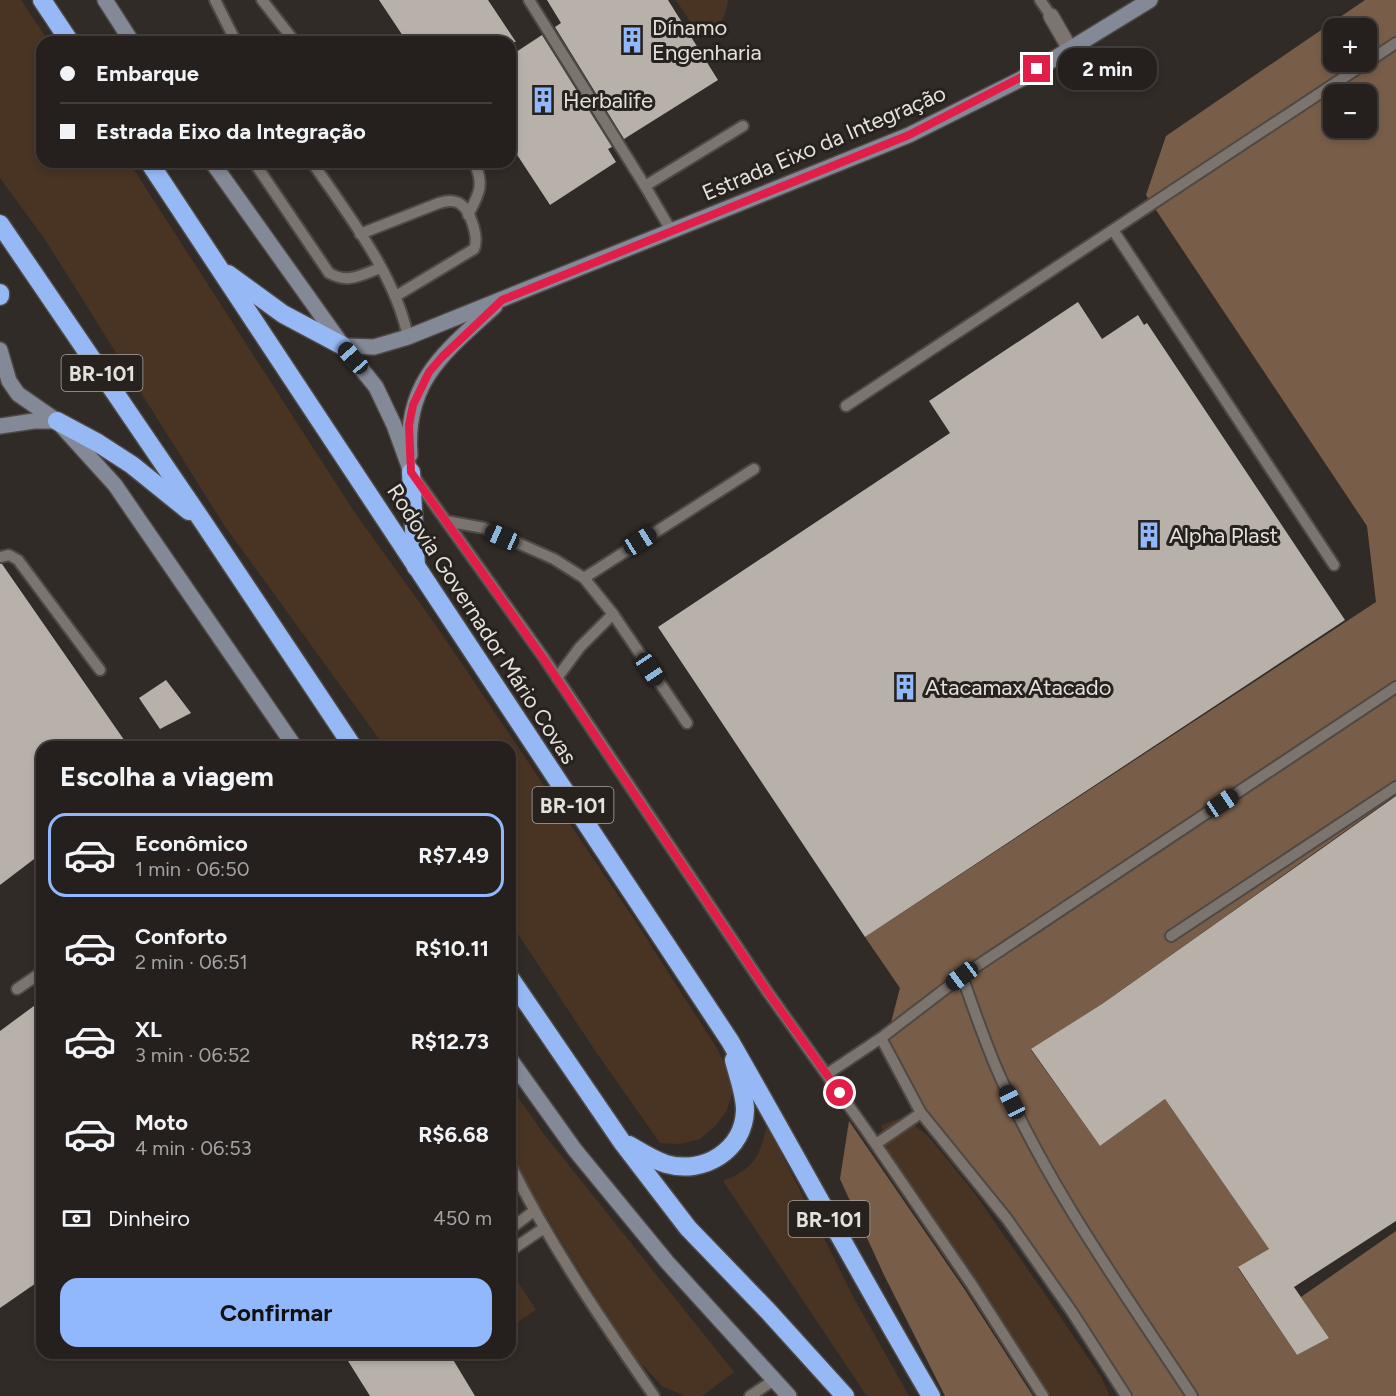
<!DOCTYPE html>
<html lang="pt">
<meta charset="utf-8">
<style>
body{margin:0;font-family:Figtree,sans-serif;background:#2d2826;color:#f1f3f6;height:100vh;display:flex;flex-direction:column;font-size:22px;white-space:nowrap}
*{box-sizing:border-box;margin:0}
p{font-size:20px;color:#a3a3a4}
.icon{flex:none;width:33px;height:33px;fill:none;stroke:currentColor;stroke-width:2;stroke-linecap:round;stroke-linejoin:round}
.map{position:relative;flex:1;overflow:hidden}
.panel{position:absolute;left:36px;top:741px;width:480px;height:618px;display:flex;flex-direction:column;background:#25201d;border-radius:18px;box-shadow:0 3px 9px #0003,0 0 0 2px #423e3b}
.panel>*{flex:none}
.banner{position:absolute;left:36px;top:36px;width:480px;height:132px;border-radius:18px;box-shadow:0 3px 9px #0003,0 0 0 2px #423e3b;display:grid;align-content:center;height:132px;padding:0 24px;background:#25201d}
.tools{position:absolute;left:1323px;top:18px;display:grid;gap:12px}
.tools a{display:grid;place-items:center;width:54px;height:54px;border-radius:12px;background:#25201d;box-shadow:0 3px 9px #0003,0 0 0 2px #423e3b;font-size:30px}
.end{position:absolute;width:27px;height:27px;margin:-14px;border:8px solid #e11d48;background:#fff;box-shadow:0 0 0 3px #fff}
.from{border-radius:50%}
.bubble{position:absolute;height:42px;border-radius:18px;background:#25201d;box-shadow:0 3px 9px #0003,0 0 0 2px #423e3b;font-size:20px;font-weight:700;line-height:42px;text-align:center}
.car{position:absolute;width:18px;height:36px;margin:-18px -9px;border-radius:8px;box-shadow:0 0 4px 2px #0007;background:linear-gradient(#222 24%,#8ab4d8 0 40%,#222 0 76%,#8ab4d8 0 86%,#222 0)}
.banner b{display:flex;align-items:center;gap:21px;height:57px;font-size:22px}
.banner b+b{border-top:2px solid #423e3b}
.banner i{width:15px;height:15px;background:#f1f3f6}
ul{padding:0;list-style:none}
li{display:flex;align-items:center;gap:18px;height:84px;margin:0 12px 9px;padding:0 12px;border:3px solid transparent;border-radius:18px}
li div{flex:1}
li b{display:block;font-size:22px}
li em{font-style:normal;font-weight:700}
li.current{border-color:#91b8fd}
li>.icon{width:54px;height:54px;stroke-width:1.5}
h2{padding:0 24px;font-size:27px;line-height:72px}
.pay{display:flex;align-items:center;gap:15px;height:66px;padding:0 24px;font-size:22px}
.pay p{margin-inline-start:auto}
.cta{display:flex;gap:12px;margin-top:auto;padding:12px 24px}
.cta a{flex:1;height:69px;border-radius:18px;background:#91b8fd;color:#111;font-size:24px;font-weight:700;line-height:69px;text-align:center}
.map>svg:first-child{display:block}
.green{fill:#493423}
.forest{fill:#785e49;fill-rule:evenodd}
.building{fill:#b8b1aa}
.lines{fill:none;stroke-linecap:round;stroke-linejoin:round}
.lane-casing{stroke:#4e4944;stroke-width:14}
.street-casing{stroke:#4e4944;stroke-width:18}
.secondary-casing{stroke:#4e4944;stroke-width:18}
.highway-casing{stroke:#4e4944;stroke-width:21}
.lane{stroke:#7c746f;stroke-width:10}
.street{stroke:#7c746f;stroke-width:15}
.secondary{stroke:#848998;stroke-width:15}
.highway{stroke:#96b9f6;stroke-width:18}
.route{stroke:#e11d48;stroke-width:8}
.labels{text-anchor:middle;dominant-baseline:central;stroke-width:6;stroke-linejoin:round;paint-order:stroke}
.shield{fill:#27221d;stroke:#aba7a3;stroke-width:1.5}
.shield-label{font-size:21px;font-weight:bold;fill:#e4e0dc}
.poi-label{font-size:22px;fill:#e4e0dc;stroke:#27221d;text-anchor:start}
.street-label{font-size:22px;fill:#e4e0dc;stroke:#27221d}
</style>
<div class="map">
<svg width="1396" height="1396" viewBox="0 0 1396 1396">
<rect width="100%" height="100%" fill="#312b27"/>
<g class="green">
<polygon points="0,0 21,0 49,42 42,42 42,162 129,162 355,513 435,624 636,922 718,1050 729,1073 732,1085 731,1098 726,1112 716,1125 700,1139 680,1144 660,1143 594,1049 510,922 510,747 385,747 224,525 46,241 0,178"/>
<path d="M676 0H728C724 21 721 28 699 35Z"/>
<polygon points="510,1086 543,1133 734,1372 702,1396 685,1396 662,1386 634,1356 572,1259 510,1155"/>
<polygon points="904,1117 928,1136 973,1191 1047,1297 1101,1377 1110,1396 1051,1396 934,1219 881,1148 882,1125"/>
<path d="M767 1125 855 1300 909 1396H867L723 1181C755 1168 759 1158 767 1125Z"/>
<polygon points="510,1270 536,1310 510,1327"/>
</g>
<g class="forest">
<path d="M1365 0H1396V795L1102 1004 1031 1050 1100 1146 1165 1099 1269 1249 1238 1268 1297 1355 1329 1338 1301 1297 1396 1231V1396H1124L997 1199 931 1118 902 1078 887 1038 900 988 865 937 1376 602 1367 526 1146 195 1166 136ZM1334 28H1366V62H1334ZM1334 94H1366V128H1334Z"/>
<polygon points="849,1121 965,1290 1033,1396 945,1396 884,1275 840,1179"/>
</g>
<g class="building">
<polygon points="379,0 488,0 516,42 407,42"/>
<polygon points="547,0 668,0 718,80 624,139 555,27 561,23"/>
<polygon points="542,35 612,147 608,149 616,162 550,205 510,144 510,56"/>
<polygon points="1078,302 1102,339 1138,315 1144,325 1147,323 1345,620 865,937 658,627 950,433 929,401"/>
<polygon points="0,564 2,564 129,747 42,747 42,853 0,885"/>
<polygon points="166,680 191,713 160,729 139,698"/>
<polygon points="1396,796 1396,1221 1294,1287 1329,1338 1297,1355 1238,1267 1269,1249 1165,1099 1100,1146 1031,1049 1102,1004"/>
<polygon points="42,1000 42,1279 0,1308 0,1031"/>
<polygon points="343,1353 449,1353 475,1396 370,1396"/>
</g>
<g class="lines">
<g class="lane-casing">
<g id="lane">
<polyline points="215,0 236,42"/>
<polyline points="262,0 295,42"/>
<polyline points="529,0 645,186"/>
<polyline points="1040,0 1051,16"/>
<path d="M254 162 329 273C348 284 361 275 380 268"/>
<path d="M312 162C348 215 395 274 408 337"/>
<path d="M468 215C479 194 485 185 474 162"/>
<polyline points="1113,230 1334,565"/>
<polyline points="672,232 645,186 743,126"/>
<path d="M360 234 439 203C445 201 453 200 459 203 471 210 479 238 474 249L396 296"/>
<polyline points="846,406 1396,43"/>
<polyline points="413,475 544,658 767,991 866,1130 972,1285 1043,1396"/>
<polyline points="446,521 484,528 554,559 584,578 754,469"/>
<polyline points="0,557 9,555 18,560 100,670"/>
<polyline points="613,614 687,723"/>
<polyline points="557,678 580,647 613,614 584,578"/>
<polyline points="1171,936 1396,787"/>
<path d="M962 976C975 1012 987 1049 1003 1083 1053 1194 1126 1295 1192 1396"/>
<polyline points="17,989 42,972"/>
<polyline points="827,1074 881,1038"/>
<polyline points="876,1144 921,1113"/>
<path d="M510 1164C551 1246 602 1321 654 1396"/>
<polyline points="510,1229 534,1211"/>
<polyline points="510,1251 544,1228"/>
<polyline points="750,1396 774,1380"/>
<polyline points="1126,1396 1072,1312 1007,1219 921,1113 881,1038 962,976 1396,687"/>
</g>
</g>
<g class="street-casing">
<polyline id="street" points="1051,16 1070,49"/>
</g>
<g class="secondary-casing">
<g id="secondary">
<polyline points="105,0 132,42"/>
<polyline points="212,162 343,346 376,387 394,425 411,472"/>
<polyline points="343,346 374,347 408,337 909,135 1021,79 1150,0"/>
<polyline points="0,350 9,381 18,394 57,421 115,485 295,747"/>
<polyline points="0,426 34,421 57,421"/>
<path d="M410 455C404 381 446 351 495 306"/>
<polyline points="510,1059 575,1150 667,1262 789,1396"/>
</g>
</g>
<g class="highway-casing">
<g id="highway">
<polyline points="42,0 70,42"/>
<path d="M149 162 730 1041C798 1159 862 1279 931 1396"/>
<polyline points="0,224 203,522 353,747"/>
<polyline points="228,274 283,314 343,346"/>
<polyline points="0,293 0,296"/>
<polyline points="57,421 98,443 132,465 189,511"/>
<polyline points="411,472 416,567"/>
<polyline points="510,978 622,1142 688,1228 768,1311 845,1396"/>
<path d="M629 1145C641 1152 653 1160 666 1164 704 1175 744 1150 745 1110 745 1094 738 1076 734 1060"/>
</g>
</g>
<use href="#lane" class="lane"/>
<use href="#street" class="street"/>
<use href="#secondary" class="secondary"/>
<use href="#highway" class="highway"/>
</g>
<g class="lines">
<polyline class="route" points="840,1093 767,991 543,658 411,472 409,425 413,405 429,372 442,357 502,300 909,135 1037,69"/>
</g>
<defs>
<g id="building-bare" transform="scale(2.07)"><path d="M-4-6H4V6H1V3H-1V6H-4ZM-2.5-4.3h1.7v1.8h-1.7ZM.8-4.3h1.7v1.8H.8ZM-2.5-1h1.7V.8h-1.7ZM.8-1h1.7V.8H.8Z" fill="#91b8fd" stroke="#27221d" stroke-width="2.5" paint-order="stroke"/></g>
</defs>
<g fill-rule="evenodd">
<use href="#building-bare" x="632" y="40"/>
<use href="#building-bare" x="543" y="100"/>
<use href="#building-bare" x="1149" y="535"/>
<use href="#building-bare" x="905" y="687"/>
</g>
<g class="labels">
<g class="shield">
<rect x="61.5" y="355" width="81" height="36" rx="4.5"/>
<rect x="532.5" y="787" width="81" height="36" rx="4.5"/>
<rect x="788.5" y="1201" width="81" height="36" rx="4.5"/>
</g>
<g class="shield-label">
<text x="102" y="373">BR-101</text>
<text x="573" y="805">BR-101</text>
<text x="829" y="1219">BR-101</text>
</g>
<g class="poi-label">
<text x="652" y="27">Dínamo<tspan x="652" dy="25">Engenharia</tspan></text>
<text x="563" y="100">Herbalife</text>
<text x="1169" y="535">Alpha Plast</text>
<text x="925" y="687">Atacamax Atacado</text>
</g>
<g class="street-label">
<text transform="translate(824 143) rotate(-23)">Estrada Eixo da Integração</text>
<text transform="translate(482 624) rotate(57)">Rodovia Governador Mário Covas</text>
</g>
</g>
</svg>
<div class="tools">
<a>+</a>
<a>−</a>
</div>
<i class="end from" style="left:840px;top:1093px"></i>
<i class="end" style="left:1037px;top:69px"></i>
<div class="bubble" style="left:1058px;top:48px;width:99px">2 min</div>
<i class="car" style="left:353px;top:358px;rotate:319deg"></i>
<i class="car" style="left:502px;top:537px;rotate:294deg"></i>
<i class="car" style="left:640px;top:541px;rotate:58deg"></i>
<i class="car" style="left:650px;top:669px;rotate:146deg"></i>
<i class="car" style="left:1222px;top:803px;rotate:56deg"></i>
<i class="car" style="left:962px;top:976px;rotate:233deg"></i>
<i class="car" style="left:1012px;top:1102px;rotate:334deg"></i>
<div class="banner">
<b><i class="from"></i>Embarque</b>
<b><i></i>Estrada Eixo da Integração</b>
</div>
<section class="panel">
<h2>Escolha a viagem</h2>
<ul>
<li class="current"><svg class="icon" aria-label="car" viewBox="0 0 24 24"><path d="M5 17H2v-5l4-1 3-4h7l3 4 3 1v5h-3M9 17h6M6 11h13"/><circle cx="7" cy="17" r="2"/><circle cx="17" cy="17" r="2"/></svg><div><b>Econômico</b><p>1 min · 06:50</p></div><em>R$7.49</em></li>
<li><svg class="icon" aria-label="car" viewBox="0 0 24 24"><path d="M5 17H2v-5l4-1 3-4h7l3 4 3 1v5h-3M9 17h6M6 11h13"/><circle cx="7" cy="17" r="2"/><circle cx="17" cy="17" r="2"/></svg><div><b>Conforto</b><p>2 min · 06:51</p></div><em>R$10.11</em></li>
<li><svg class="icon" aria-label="car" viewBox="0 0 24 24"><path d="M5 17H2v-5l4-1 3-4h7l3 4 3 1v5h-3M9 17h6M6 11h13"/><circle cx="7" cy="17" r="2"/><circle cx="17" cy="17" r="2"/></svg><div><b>XL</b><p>3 min · 06:52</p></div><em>R$12.73</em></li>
<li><svg class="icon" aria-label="car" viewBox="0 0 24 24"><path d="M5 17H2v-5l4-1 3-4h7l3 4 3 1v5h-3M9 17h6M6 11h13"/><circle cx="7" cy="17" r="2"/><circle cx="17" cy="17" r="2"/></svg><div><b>Moto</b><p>4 min · 06:53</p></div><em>R$6.68</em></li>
</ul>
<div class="pay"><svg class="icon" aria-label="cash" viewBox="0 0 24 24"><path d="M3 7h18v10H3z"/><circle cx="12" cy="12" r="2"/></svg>Dinheiro<p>450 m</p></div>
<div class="cta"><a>Confirmar</a></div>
</section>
</div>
